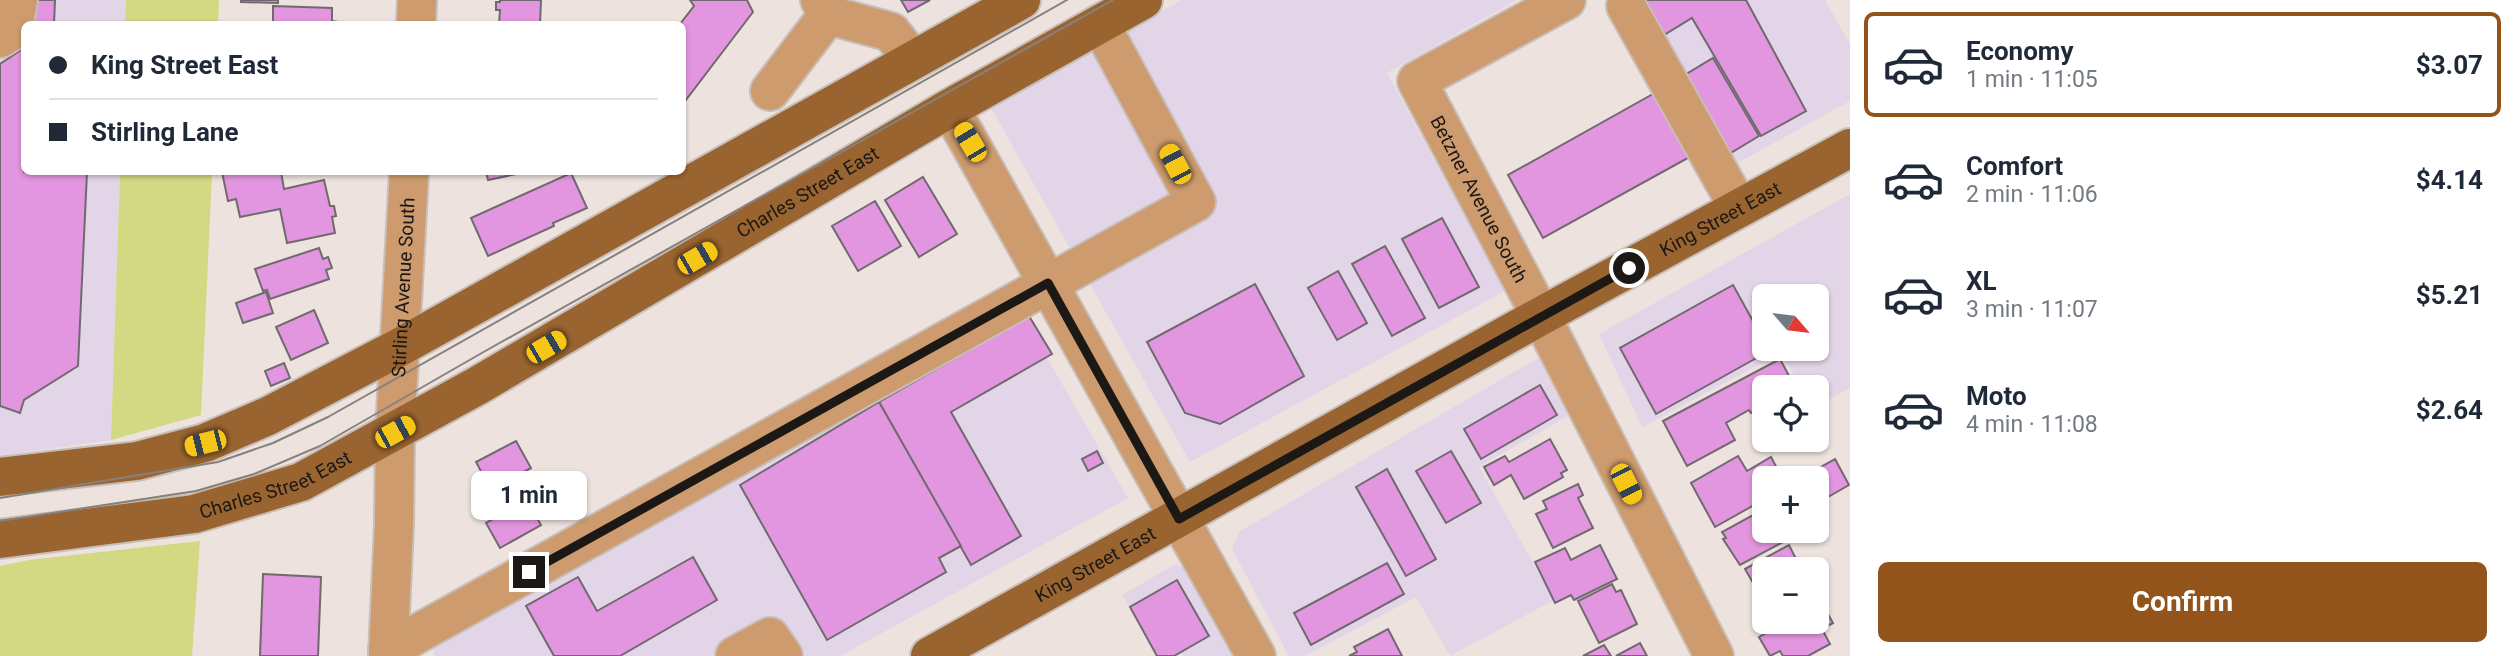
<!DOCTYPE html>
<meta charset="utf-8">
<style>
body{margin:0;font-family:Roboto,sans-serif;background:#f2f2f3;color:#1f2937;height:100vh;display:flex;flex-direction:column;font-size:26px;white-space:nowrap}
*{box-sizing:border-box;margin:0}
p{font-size:23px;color:#747a83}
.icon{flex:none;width:38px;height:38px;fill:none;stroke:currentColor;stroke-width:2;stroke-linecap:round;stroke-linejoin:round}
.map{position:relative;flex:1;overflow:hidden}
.details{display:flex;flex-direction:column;background:#fff;width:665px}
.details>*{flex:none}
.banner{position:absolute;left:21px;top:21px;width:665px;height:154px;border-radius:10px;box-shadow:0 2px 5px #0004;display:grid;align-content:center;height:154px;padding:0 28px;background:#fff}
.needle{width:46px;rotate:118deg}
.controls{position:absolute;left:1752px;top:284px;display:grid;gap:14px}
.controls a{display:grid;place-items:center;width:77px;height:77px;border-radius:10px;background:#fff;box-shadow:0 2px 5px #0004;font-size:35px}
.end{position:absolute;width:32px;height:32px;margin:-16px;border:9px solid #1c1816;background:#fff;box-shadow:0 0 0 4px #fff}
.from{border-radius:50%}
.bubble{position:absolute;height:49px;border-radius:10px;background:#fff;box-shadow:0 2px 5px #0004;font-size:23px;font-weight:700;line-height:49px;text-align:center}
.car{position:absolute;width:21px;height:42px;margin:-21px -10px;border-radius:9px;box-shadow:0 0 5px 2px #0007;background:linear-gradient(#f5c518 24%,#345 0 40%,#f5c518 0 76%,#345 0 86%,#f5c518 0)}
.banner b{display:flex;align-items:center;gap:24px;height:66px;font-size:26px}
.banner b+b{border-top:2px solid #e0e1e3}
.banner i{width:18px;height:18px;background:#1f2937}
ul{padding:12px 0 0;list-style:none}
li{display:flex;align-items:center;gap:21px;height:105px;margin:0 14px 10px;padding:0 14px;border:4px solid transparent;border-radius:10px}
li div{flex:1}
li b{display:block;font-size:26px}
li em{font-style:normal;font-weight:700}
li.on{border-color:#93541b}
li>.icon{width:63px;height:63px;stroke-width:1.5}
.button{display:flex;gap:14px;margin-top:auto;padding:14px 28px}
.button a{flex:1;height:80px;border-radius:10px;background:#93541b;color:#fff;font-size:28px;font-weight:700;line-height:80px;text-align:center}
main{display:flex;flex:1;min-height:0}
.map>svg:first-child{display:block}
.commercial{fill:#e3d5e8;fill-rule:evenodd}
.green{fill:#d3d882}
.building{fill:#e296df;stroke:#70696f;stroke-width:2}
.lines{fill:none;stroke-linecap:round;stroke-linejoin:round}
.minor-casing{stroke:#c7beb9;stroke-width:42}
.major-casing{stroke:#c7beb9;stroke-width:42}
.minor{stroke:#cd9b6d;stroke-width:38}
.major{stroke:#99642f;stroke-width:38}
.tram{stroke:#87807c;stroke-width:2}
.route{stroke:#1c1816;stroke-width:9}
.labels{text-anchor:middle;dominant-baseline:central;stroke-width:7;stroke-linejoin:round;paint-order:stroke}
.street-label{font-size:19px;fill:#1c1816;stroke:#fff}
</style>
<main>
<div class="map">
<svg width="1850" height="656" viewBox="0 0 1850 656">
<rect width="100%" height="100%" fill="#ede2dd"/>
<g class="commercial">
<polygon points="0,0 126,0 125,24 24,24 24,172 120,172 111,440 0,456"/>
<polygon points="1182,0 1517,0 1387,73 1505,291 1190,462 990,106"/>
<polygon points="1614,0 1825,0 1850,44 1850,101 1712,177"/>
<path d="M1850 194V388L1817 406 1816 387H1801L1781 353 1642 427 1599 334ZM1764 296H1816V348H1764Z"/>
<polygon points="1024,318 1128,498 840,656 434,656 434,646"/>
<polygon points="1538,358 1568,416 1479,467 1554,600 1450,656 1416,597 1305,656 1289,656 1232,549 1239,532"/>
<polygon points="1176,564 1184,568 1232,656 1183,656 1181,652 1174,656 1157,656 1122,595"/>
</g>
<g class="green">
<polygon points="126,0 219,0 218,24 125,24"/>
<polygon points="120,172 212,172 201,415 111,440"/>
<polygon points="200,541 192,656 0,656 0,566 29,560"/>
</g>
<g class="building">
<polygon points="32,0 55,0 54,24 31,24"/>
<polygon points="241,0 278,0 278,3 241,2"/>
<polygon points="500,0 541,0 540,24 557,24 499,24 500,10 496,10 496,2 500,2"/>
<polygon points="690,0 747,0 753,12 682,105 682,24 680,24 694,6"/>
<polygon points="901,0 930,0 908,12"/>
<polygon points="1638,0 1746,0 1806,111 1761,136 1692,18 1659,38"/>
<polygon points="273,6 332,8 332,21 339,22 339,24 273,24"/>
<polygon points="24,48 24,172 87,172 78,366 24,400 20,413 0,406 0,64"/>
<polygon points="1713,58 1759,136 1724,157 1678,79"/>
<polygon points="1660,90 1695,154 1543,238 1508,175"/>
<polygon points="222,172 281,172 284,189 324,180 330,206 334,206 336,216 332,217 335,233 287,243 280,209 240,217 236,199 228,201"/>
<polygon points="486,172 526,172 488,180"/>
<polygon points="571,173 587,208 553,223 554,226 488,256 471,218"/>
<polygon points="923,177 957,234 919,257 885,200"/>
<polygon points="875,201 901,246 858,271 832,226"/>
<polygon points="1442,218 1479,287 1439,308 1402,239"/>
<polygon points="1385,246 1425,318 1392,336 1352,264"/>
<polygon points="319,248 323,259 328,257 332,268 326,270 329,279 270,299 267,290 263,291 255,269"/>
<polygon points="1338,271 1367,323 1337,340 1308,288"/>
<polygon points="1255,284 1304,376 1220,424 1185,413 1147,342"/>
<polygon points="1733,285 1764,341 1764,348 1769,351 1656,414 1620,348"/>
<polygon points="266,292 273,313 243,323 236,303"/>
<polygon points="314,310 328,343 291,360 276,327"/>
<polygon points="1029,316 1052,354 951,412 1021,536 971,565 879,402"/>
<polygon points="1780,359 1795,387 1764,387 1764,406 1751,413 1749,410 1726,423 1735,440 1687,466 1663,421"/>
<polygon points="284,363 290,378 271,386 265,371"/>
<polygon points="1540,385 1557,415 1481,459 1464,429"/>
<polygon points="879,402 961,546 939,558 946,572 827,640 740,485"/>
<polygon points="1550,439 1567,470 1561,473 1563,477 1524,499 1511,475 1494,485 1484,467 1505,456 1509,462"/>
<polygon points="516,441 531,468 491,490 476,462"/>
<polygon points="1097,451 1103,463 1088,471 1082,459"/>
<polygon points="1451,451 1481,503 1446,523 1416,471"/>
<polygon points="1738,456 1747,471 1771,457 1782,478 1764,478 1764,496 1761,497 1763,500 1715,527 1691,483"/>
<polygon points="1835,459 1849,485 1821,501 1816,493 1816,478 1808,478 1806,475"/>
<polygon points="1387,469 1436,559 1406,576 1356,487"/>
<polygon points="1578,484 1583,495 1578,498 1593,528 1553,548 1536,514 1547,509 1543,501"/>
<polygon points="527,500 541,525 500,548 486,523"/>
<polygon points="1764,509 1764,530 1779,530 1785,541 1740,565 1723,539 1726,538 1722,532"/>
<polygon points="1600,545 1617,579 1574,600 1571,595 1555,603 1535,562 1565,548 1571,560"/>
<polygon points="1789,545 1801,569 1764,569 1764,612 1756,597 1760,595 1745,569"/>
<polygon points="693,557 717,600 620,656 554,656 526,606 578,577 597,611"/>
<polygon points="1387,563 1404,594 1311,645 1294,613"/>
<polygon points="263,574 321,577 318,656 260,656"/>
<polygon points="1177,580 1209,636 1174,656 1157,656 1130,607"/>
<polygon points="1612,584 1616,592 1621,590 1637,624 1599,643 1578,601"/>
<polygon points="1824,607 1833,623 1822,629 1830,644 1808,656 1783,656 1780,651 1770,656 1759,637 1787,621 1816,621 1816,611"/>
<polygon points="1388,629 1402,656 1349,656 1357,652 1354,647"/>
<polygon points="1640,643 1647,656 1616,656"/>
<polygon points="1604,645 1611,656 1583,656"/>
</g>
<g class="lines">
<g class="minor-casing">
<g id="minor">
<path id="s1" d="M1566 0 1417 81 1541 316 1714 656"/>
<polyline points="1626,6 1739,208"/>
<polyline points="828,15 891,32 913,60"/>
<polyline points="416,24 417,0"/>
<polyline points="0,38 13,30 18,0"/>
<polyline points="770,91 828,15 820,0"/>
<polyline points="950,108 1256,656"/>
<polyline points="388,650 1196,202 1100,24"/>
<path id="s2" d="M388 656 394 525 395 432 409 172"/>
<polyline points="735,656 770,637 783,656"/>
</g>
</g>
<g class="major-casing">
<g id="major">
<polyline points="0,477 137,461 205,443 268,416 400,347 1021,0"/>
<path id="s3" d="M0 539 194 514 301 482 477 386 950 108 1143 0"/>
<path id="s4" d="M930 656 1541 316 1850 148"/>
</g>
</g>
<use href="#minor" class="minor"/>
<use href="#major" class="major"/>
<g class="tram">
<polyline points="0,498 218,462 273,443 328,417 1067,0"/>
<polyline points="0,521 196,491 254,474 320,446 480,354 1113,0"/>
</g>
</g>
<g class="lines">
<polyline class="route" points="529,572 1048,283 1179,519 1629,268"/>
</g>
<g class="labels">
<g class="street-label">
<text stroke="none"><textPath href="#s3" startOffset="891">Charles Street East</textPath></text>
<text stroke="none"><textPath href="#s1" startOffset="303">Betzner Avenue South</textPath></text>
<text stroke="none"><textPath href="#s4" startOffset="903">King Street East</textPath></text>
<text stroke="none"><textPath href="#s2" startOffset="369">Stirling Avenue South</textPath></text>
<text stroke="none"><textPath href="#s3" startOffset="282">Charles Street East</textPath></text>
<text stroke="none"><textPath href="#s4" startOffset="189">King Street East</textPath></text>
</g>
</g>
</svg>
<div class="controls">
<a><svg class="needle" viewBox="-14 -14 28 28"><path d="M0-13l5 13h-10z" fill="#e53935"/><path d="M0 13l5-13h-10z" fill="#747a83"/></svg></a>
<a><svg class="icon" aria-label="locate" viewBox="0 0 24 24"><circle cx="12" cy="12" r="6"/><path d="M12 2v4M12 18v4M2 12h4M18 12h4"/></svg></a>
<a>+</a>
<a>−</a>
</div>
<i class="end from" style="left:1629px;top:268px"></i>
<i class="end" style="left:529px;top:572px"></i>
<div class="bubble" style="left:471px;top:471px;width:116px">1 min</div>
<i class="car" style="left:970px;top:142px;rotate:329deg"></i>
<i class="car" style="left:1175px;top:164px;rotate:332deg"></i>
<i class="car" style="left:697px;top:258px;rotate:60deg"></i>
<i class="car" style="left:546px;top:347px;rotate:60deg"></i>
<i class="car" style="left:395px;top:432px;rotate:61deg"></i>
<i class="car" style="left:205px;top:443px;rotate:256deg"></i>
<i class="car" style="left:1626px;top:484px;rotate:153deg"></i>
<div class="banner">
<b><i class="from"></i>King Street East</b>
<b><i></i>Stirling Lane</b>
</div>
</div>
<section class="details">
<ul>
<li class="on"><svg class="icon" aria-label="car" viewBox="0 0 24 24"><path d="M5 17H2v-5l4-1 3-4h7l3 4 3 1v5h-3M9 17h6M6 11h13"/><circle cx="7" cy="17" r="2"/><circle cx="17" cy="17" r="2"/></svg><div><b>Economy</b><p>1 min · 11:05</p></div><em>$3.07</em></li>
<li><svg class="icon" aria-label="car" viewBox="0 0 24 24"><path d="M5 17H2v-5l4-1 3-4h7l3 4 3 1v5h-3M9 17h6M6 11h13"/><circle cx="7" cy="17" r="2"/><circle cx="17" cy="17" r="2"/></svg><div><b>Comfort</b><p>2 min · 11:06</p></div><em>$4.14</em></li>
<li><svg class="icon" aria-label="car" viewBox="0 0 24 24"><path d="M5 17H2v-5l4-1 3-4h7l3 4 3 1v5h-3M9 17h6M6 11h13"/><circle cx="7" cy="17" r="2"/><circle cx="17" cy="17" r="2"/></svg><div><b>XL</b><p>3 min · 11:07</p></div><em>$5.21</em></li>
<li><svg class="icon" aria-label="car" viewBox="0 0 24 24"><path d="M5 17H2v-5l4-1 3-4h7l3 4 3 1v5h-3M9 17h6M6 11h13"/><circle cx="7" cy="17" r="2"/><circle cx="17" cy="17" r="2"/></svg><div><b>Moto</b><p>4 min · 11:08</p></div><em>$2.64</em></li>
</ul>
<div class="button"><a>Confirm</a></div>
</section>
</main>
